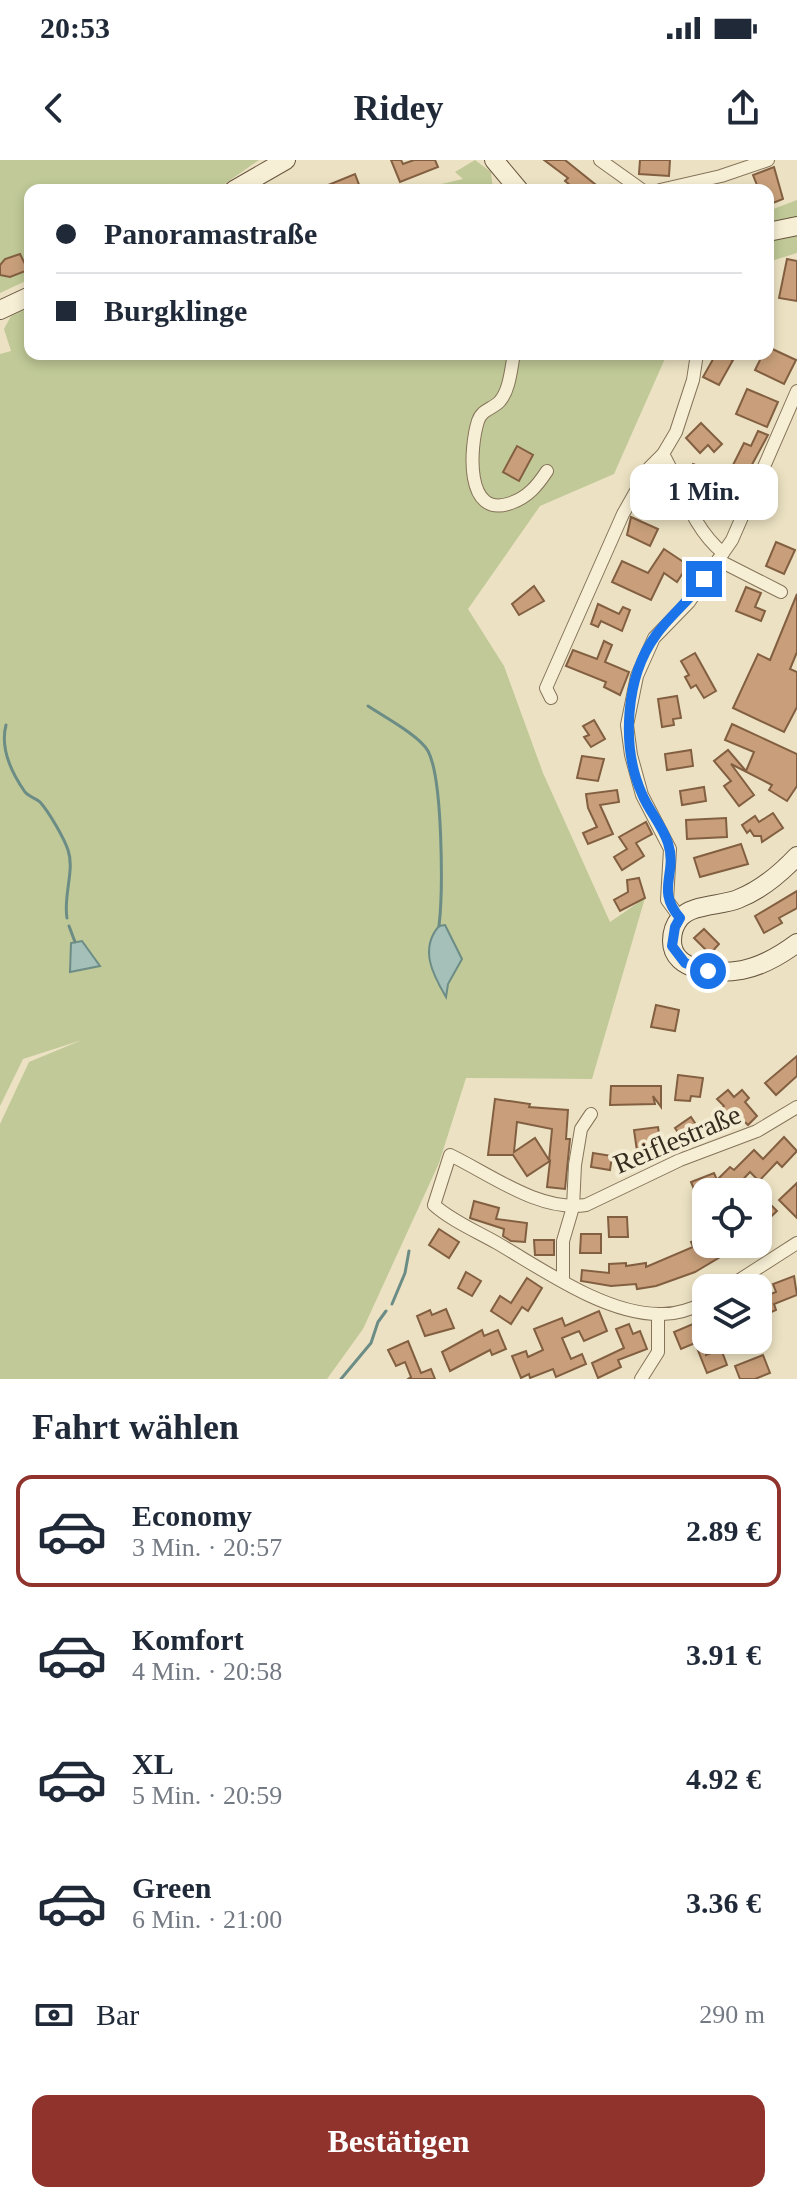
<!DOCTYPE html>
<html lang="de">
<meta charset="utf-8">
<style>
body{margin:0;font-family:"Times New Roman",serif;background:#f6f6f7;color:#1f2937;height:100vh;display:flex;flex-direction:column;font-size:30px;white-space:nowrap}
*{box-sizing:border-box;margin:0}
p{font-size:26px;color:#747a83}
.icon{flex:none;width:44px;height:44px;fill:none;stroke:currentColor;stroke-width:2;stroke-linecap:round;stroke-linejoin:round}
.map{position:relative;height:1219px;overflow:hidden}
.sheet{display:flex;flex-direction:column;background:#fff;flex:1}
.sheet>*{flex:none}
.top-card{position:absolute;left:24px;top:24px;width:750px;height:176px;border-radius:16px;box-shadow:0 4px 12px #0003;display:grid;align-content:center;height:176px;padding:0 32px;background:#fff}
.controls{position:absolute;left:692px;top:1018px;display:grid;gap:16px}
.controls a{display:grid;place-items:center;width:80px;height:80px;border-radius:16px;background:#fff;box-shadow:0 4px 12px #0003;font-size:40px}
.end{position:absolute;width:36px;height:36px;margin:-18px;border:10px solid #1a73e8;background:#fff;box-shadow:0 0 0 4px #fff}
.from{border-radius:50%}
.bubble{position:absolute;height:56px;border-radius:16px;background:#fff;box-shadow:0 4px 12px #0003;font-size:26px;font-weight:800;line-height:56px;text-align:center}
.top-card b{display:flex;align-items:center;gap:28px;height:76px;font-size:30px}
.top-card b+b{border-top:2px solid #e0e1e3}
.top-card i{width:20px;height:20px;background:#1f2937}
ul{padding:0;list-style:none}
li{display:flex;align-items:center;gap:24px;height:112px;margin:0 16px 12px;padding:0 16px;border:4px solid transparent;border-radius:16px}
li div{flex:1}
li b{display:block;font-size:30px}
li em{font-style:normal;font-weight:800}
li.current{border-color:#91332d}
li>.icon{width:72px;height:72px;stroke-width:1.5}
h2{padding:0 32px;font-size:36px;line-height:96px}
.pay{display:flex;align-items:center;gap:20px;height:88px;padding:0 32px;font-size:30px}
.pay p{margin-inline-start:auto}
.button{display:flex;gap:16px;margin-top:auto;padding:16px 32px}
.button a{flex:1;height:92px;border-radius:16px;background:#91332d;color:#fff;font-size:32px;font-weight:800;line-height:92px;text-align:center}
.status{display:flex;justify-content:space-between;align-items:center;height:56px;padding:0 40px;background:#fff;direction:ltr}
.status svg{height:22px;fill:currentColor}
header{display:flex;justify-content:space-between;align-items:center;height:104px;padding:0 32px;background:#fff;font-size:36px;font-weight:800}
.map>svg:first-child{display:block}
.green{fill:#c0c997}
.water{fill:#a5bfb9;stroke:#6c8c86;stroke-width:2}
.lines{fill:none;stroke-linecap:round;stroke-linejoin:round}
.stream{stroke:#6c8c86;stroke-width:3}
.building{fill:#c89f7a;stroke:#835f41;stroke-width:2;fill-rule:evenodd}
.street-casing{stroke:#85745a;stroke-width:14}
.secondary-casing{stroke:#67553e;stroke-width:20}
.street{stroke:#f7efd5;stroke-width:12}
.secondary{stroke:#f7efd5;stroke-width:18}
.route{stroke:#1a73e8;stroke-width:10}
.labels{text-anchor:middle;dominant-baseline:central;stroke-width:8;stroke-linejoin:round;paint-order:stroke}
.street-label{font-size:28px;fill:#362b1e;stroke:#f4ecd2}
</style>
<div class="status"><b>20:53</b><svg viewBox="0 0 49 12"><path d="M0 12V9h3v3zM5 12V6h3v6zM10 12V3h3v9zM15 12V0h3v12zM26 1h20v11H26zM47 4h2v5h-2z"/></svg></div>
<header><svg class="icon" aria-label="back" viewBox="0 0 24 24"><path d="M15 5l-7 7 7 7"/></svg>Ridey<svg class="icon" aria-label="share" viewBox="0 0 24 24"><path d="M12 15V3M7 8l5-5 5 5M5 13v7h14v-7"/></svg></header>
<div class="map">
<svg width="797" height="1219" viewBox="0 0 797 1219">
<rect width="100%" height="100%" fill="#ece2c3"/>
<g class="green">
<polygon points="0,0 259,0 216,30 157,30 170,23 153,30 30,30 30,119 0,133"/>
<polygon points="475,0 491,12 493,30 415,30 463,19 455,12"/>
<polygon points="797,40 797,93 768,102 768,51"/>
<polygon points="30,147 30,194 667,194 614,314 540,346 468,449 504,506 543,613 610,762 645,738 592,919 466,918 439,1003 363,1169 327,1219 0,1219 0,964 29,902 82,880 23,899 0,946 0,194 11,191 4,169 11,156"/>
</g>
<g class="water">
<path d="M445 765 462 799 448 824 446 837C433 815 419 789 439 766Z"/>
<polygon points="82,781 100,806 70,812 71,783"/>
</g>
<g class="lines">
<g class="stream">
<path d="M368 546C383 556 420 576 428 591 443 619 443 732 439 766"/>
<path d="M6 565C0 588 11 612 25 632 29 637 36 638 40 642 49 652 64 678 68 690 75 710 63 736 67 758"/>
<polyline points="69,766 75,782"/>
<polyline points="392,1144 405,1113 409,1091"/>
<polyline points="341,1219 371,1183 378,1162 386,1151"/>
</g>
</g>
<g class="building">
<polygon points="391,0 401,0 403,4 414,0 435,0 438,7 400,22"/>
<polygon points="544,0 565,0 596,25 592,30 576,30 565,21 568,18"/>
<polygon points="640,0 670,0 669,16 639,14"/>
<polygon points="774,7 783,39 768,45 768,30 759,30 753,15"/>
<polygon points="355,14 361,30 316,30"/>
<polygon points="20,94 28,110 10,117 0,115 0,105 5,99"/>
<polygon points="787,99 797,101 797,141 779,138"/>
<polygon points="768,187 796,200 784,224 755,210 763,194 768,194"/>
<polygon points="716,194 733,200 719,225 703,217"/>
<polygon points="747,229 778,242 767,267 736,254"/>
<polygon points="701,263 722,284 714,292 708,285 700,293 686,278"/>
<polygon points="758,271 768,275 748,312 733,305 744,283 751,286"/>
<polygon points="517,286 533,295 519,321 503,312"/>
<polygon points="693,304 701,307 699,312 708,316 705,323 725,333 729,323 741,329 727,356 705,346 709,336 691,328 694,324 686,319"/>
<polygon points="631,357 658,369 650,386 627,375"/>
<polygon points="776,382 795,390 784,414 766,406"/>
<polygon points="664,389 688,405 677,422 664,413 651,440 612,422 622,401 648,413"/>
<polygon points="534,426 544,441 519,455 512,444"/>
<polygon points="746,427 761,433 755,447 765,451 761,461 736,451"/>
<polygon points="797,434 797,492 790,509 797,512 797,547 784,572 733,548 758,494 770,500"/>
<polygon points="598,444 619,454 623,447 630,450 622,471 601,461 598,467 591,464"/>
<polygon points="604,481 612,485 605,502 629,512 620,535 604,527 606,522 566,506 573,490 597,499"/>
<polygon points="695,493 716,531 704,538 696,525 691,528 685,517 689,515 681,501"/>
<polygon points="677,536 681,558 673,559 674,565 662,567 658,539"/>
<polygon points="594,560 605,579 591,587 584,577 589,575 583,566"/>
<polygon points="732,564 797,594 797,626 787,641 769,630 772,625 731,604 754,635 739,646 724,626 731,621 714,601 728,590 746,611 754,592 725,580"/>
<polygon points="691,590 693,606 667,610 665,594"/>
<polygon points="582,596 604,599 598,621 577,618"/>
<polygon points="704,627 706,641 682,645 680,631"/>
<polygon points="617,630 619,642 600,645 613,674 588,684 583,673 597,667 588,648 586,634"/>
<polygon points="773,653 783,668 762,682 761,676 754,676 750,670 747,673 742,665 755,656 759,662"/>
<polygon points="726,658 727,677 687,679 686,660"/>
<polygon points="646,662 652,674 636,683 644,696 622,710 614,697 627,689 619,677"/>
<polygon points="741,684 748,704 700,717 694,698"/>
<polygon points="639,718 645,738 620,751 614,740 628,732 627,720"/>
<polygon points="797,731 797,748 779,758 782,763 764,773 755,756"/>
<polygon points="704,769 719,784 710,794 694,778"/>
<polygon points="656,845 679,850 675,871 651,867"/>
<polygon points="797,896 797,916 776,935 765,923"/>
<polygon points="678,915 703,918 700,937 691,936 690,941 675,940"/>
<polygon points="611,926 661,926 661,947 653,936 655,944 610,945"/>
<polygon points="728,930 734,937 742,930 749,938 745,942 757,956 748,965 734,951 727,958 720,950 724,946 717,939"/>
<path d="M495 939 530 944 529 947 568 950 566 979H570L565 1029 547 1027 550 1001 527 1016 513 995H488ZM517 962 552 969 549 1000 535 978 514 992Z"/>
<polygon points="691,957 701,972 685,983 675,968"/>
<polygon points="658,967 661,987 637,991 634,970"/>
<polygon points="784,977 797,991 782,1007 777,1002 759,1021 750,1012 733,1030 706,1032 706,1038 699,1041 691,1022 714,1013 717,1020 730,1007 734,1010 754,990 763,999"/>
<polygon points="593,993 612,996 610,1010 591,1007"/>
<polygon points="797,1023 797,1058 779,1040"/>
<polygon points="763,1037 777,1051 758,1069 758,1042"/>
<polygon points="474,1041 499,1048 496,1059 527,1063 525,1082 511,1081 503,1076 504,1069 470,1058"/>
<polygon points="608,1057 627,1057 628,1077 609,1077"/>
<polygon points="439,1069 459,1082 449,1098 429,1085"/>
<polygon points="581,1074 601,1074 601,1093 580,1093"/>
<polygon points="706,1075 706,1084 742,1084 695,1112 656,1126 637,1129 636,1124 611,1126 581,1121 582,1110 609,1113 609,1104 626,1103 626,1106 646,1103 646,1107 693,1087 691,1082"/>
<polygon points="534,1080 554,1080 554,1095 535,1095"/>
<polygon points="466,1112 481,1121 472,1136 458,1128"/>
<polygon points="794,1116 797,1135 774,1144 776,1150 758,1158 758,1139 776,1132 773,1124"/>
<polygon points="527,1118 542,1128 528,1151 522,1147 511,1164 491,1151 500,1136 511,1143"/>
<polygon points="446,1149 454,1168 425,1176 417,1156 430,1150 432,1155"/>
<polygon points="599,1151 607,1171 584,1181 579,1171 562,1178 571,1199 582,1194 586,1204 556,1217 553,1209 530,1218 529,1214 521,1218 512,1196 526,1191 528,1197 543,1190 534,1169 562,1158 565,1166"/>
<polygon points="700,1161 706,1175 706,1195 721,1189 727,1205 707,1213 695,1183 681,1189 674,1172"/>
<polygon points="629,1164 633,1174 640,1171 647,1189 618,1200 621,1207 598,1218 592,1203 624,1188 616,1169"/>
<polygon points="482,1170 484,1176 498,1170 506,1189 492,1195 490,1190 450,1211 442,1192"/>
<polygon points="408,1181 421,1213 431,1209 435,1219 408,1219 411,1217 405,1202 396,1206 388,1190"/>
<polygon points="763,1195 770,1213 755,1219 740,1219 735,1206"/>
</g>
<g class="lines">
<g class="street-casing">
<g id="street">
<polyline points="600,0 642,30"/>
<polyline points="660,30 721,16 768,0"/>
<path d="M514 194C511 208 510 229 500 241 493 249 482 249 478 261 470 286 464 360 511 343 528 337 537 326 547 311"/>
<path d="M663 294C683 329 691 366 723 393"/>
<polyline points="718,400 781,432"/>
<polyline points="551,538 546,528 623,354 649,308 663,294 676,272 693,220 697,194"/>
<polyline points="680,758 667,740 670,689 642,635 631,595 627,565 637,516 654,478 689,442 732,380 797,231"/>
<polyline points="563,1121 563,1081 573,1047 575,1005 581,969 591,954"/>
<polyline points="727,1128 797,1083"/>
<path d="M706 1142C692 1149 676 1155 659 1154 605 1154 542 1109 497 1083 476 1071 452 1061 434 1045L450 995C490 1014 539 1052 586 1045L680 1000 757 971 797 947"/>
<polyline points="641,1219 658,1192 658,1155"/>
</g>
</g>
<g class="secondary-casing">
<g id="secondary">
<polyline points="494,0 519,30"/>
<polyline points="234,30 286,0"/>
<polyline points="768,72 797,66"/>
<polyline points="0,150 30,136"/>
<path d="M797 696C780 714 761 730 738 739 721 746 692 744 680 758 675 764 672 773 672 781 672 813 720 814 742 810 762 806 781 795 797 783"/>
</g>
</g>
<use href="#street" class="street"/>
<use href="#secondary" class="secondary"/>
</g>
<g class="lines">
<path class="route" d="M704 419C690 441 671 454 656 475 625 517 621 587 642 634 649 651 662 665 668 683 678 714 655 729 680 758L675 767 672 786 685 803 708 811"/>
</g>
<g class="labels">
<g class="street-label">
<text transform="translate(677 979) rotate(-23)">Reiflestraße</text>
</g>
</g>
</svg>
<div class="controls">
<a><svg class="icon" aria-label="locate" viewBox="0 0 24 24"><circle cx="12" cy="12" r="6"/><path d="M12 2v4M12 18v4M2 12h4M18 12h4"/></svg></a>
<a><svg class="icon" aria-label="layers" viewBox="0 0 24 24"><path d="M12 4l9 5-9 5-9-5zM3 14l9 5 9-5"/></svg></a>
</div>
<i class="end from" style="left:708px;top:811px"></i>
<i class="end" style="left:704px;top:419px"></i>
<div class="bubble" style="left:630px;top:304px;width:148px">1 Min.</div>
<div class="top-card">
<b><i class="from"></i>Panoramastraße</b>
<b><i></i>Burgklinge</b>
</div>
</div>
<section class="sheet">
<h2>Fahrt wählen</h2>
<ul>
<li class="current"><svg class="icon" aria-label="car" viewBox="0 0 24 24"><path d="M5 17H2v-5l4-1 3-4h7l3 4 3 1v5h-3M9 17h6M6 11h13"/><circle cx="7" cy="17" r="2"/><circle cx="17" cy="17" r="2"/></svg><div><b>Economy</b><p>3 Min. · 20:57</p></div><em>2.89 €</em></li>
<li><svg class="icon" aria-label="car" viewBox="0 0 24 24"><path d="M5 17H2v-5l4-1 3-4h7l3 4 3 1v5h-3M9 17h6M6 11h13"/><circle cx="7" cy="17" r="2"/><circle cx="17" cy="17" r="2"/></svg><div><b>Komfort</b><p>4 Min. · 20:58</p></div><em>3.91 €</em></li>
<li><svg class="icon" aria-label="car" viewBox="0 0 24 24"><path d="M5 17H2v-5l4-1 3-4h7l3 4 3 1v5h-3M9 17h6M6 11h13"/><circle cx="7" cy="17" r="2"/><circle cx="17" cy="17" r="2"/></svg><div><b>XL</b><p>5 Min. · 20:59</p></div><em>4.92 €</em></li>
<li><svg class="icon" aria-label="car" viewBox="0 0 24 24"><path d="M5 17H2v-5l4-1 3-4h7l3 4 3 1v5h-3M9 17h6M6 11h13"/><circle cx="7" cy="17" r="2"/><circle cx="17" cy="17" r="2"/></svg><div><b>Green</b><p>6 Min. · 21:00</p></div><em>3.36 €</em></li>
</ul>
<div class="pay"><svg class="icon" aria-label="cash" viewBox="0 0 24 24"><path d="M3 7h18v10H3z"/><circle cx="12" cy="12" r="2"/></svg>Bar<p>290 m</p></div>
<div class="button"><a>Bestätigen</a></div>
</section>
